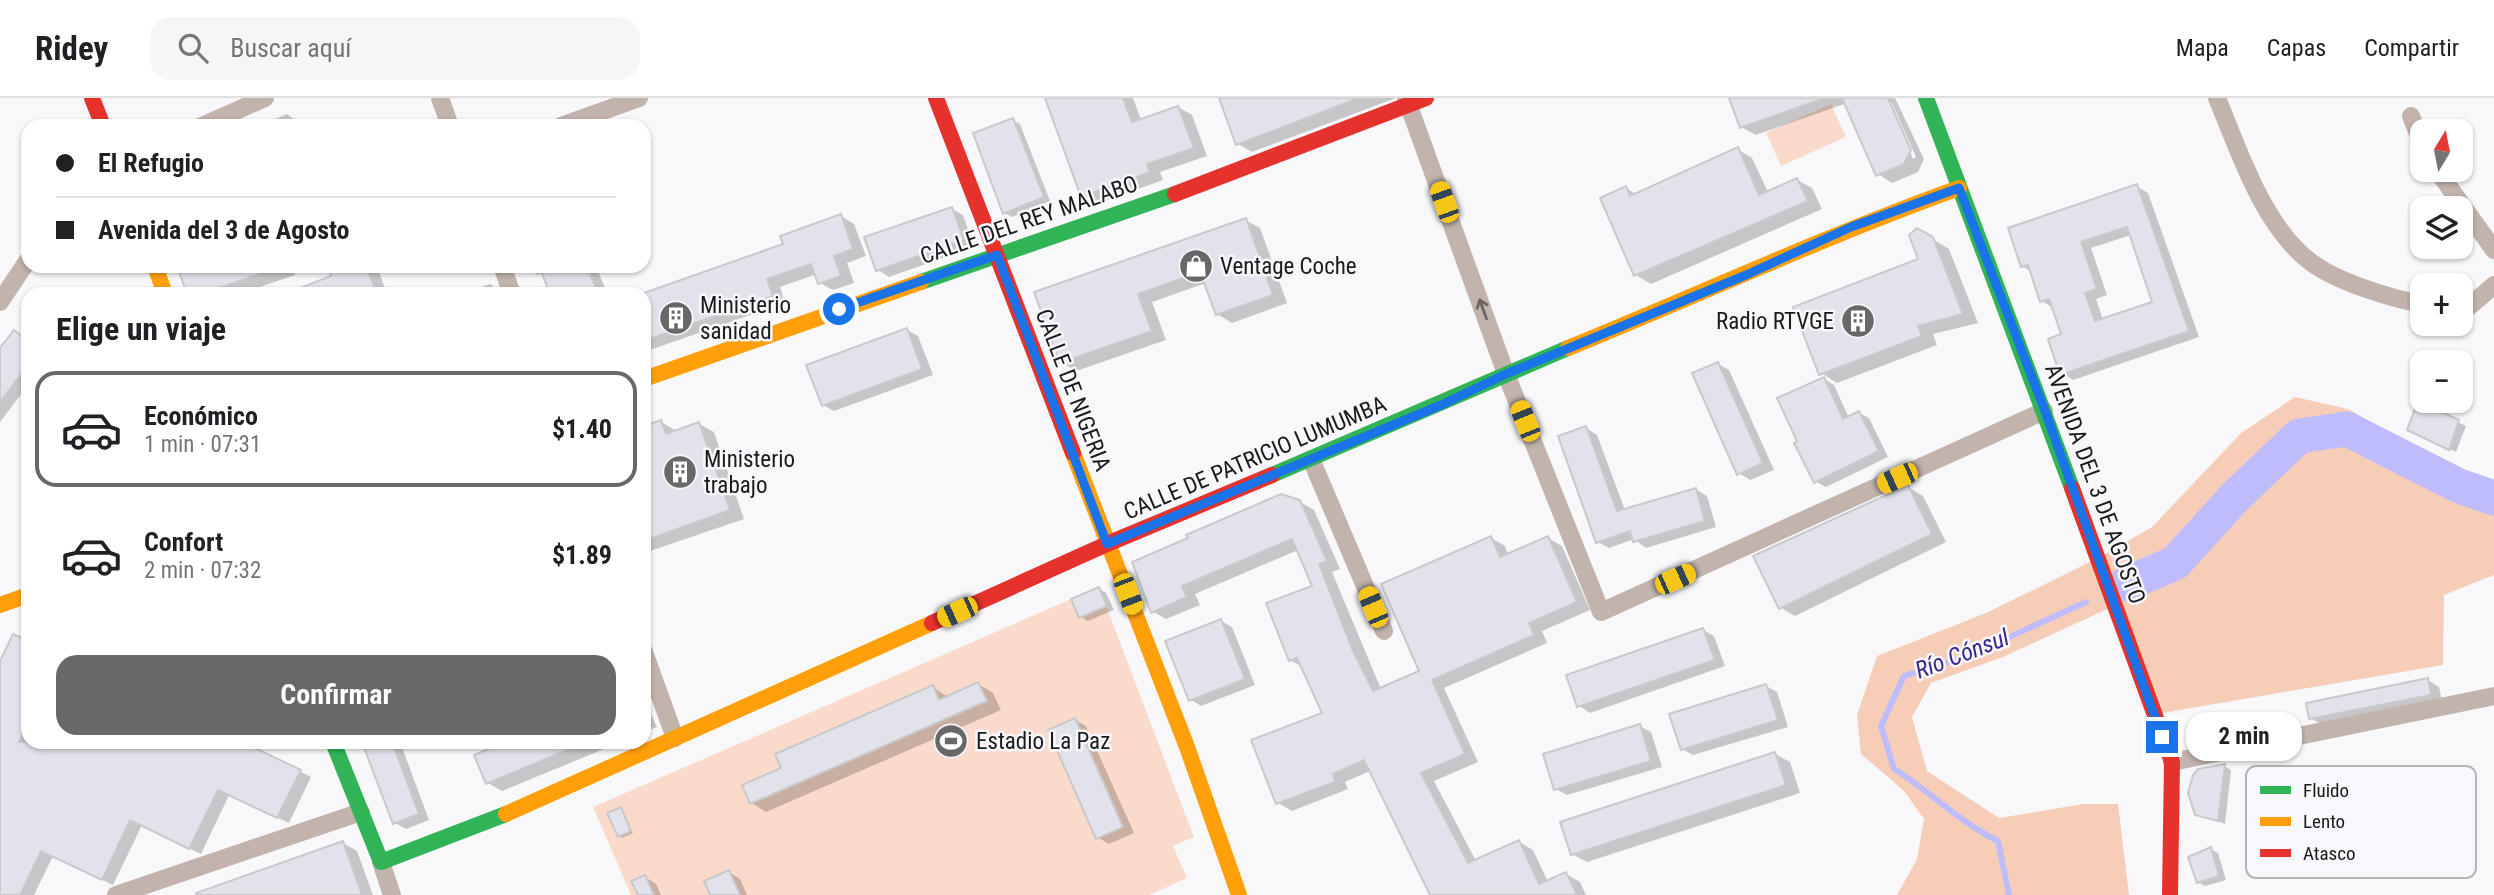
<!DOCTYPE html>
<html lang="es">
<meta charset="utf-8">
<style>
body{margin:0;font-family:"Roboto Condensed",sans-serif;background:#f6f6f6;color:#202124;height:100vh;display:flex;flex-direction:column;font-size:26px;white-space:nowrap}
*{box-sizing:border-box;margin:0}
p{font-size:23px;color:#757577}
.icon{flex:none;width:38px;height:38px;fill:none;stroke:currentColor;stroke-width:2;stroke-linecap:round;stroke-linejoin:round}
.map{position:relative;flex:1;overflow:hidden}
.panel{position:absolute;left:21px;top:189px;width:630px;height:462px;display:flex;flex-direction:column;background:#fff;border-radius:21px;box-shadow:0 2px 5px #0004}
.panel>*{flex:none}
.banner{position:absolute;left:21px;top:21px;width:630px;height:154px;border-radius:21px;box-shadow:0 2px 5px #0004;display:grid;align-content:center;height:154px;padding:0 35px;background:#fff}
.needle{width:46px;rotate:10deg}
.fabs{position:absolute;left:2410px;top:21px;display:grid;gap:14px}
.fabs a{display:grid;place-items:center;width:63px;height:63px;border-radius:14px;background:#fff;box-shadow:0 2px 5px #0004;font-size:35px}
.end{position:absolute;width:32px;height:32px;margin:-16px;border:9px solid #1a73e8;background:#fff;box-shadow:0 0 0 4px #fff}
.from{border-radius:50%}
.bubble{position:absolute;height:49px;border-radius:21px;background:#fff;box-shadow:0 2px 5px #0004;font-size:23px;font-weight:700;line-height:49px;text-align:center}
.car{position:absolute;width:21px;height:42px;margin:-21px -10px;border-radius:9px;box-shadow:0 0 5px 2px #0007;background:linear-gradient(#f5c518 24%,#345 0 40%,#f5c518 0 76%,#345 0 86%,#f5c518 0)}
.banner b{display:flex;align-items:center;gap:24px;height:66px;font-size:26px}
.banner b+b{border-top:2px solid #e0e0e0}
.banner i{width:18px;height:18px;background:#202124}
ul{padding:0;list-style:none}
li{display:flex;align-items:center;gap:21px;height:116px;margin:0 14px 10px;padding:0 21px;border:4px solid transparent;border-radius:21px}
li div{flex:1}
li b{display:block;font-size:26px}
li em{font-style:normal;font-weight:700}
li.active{border-color:#686869}
li>.icon{width:63px;height:63px;stroke-width:1.5}
h2{padding:0 35px;font-size:32px;line-height:84px}
.action{display:flex;gap:14px;margin-top:auto;padding:14px 35px}
.action a{flex:1;height:80px;border-radius:21px;background:#686869;color:#fff;font-size:28px;font-weight:700;line-height:80px;text-align:center}
header{display:flex;align-items:center;gap:42px;box-sizing:border-box;height:98px;padding:0 35px;background:#fff;border-bottom:2px solid #e0e0e0}
header strong{font-size:33px}
nav{display:flex;gap:38px;margin-inline-start:auto;font-size:24px}
.search{width:490px;height:63px;background:#f6f6f6;display:flex;align-items:center;gap:18px;box-sizing:border-box;padding:0 24px;border-radius:21px;color:#757577;font-size:26px}
.map>svg:first-child{display:block}
.green{fill:#fadbcb}
.forest{fill:#f6ceb8}
.shadow{fill:#0003;fill-rule:evenodd}
.lines{fill:none;stroke-linecap:round;stroke-linejoin:round}
.stream{stroke:#bfbcfc;stroke-width:6}
.river{stroke:#bfbcfc;stroke-width:35}
.building{fill:#e2e2eb;stroke:#c9c9cb;stroke-width:2;fill-rule:evenodd}
.street{stroke:#c2b3ac;stroke-width:18}
.fast{stroke:#30b455;stroke-width:16}
.slow{stroke:#ff9f0a;stroke-width:16}
.jam{stroke:#e5322d;stroke-width:16}
.oneway{stroke:#6e6664}
.route{stroke:#1a73e8;stroke-width:9}
.labels{text-anchor:middle;dominant-baseline:central;stroke-width:5;stroke-linejoin:round;paint-order:stroke}
.street-label{font-size:23px;fill:#1a1a1b;stroke:#f7f7fc}
.poi-label{font-size:23px;fill:#1a1a1b;stroke:#f7f7fc;text-anchor:start}
.water-label{font-size:24px;font-style:italic;fill:#3a258b;stroke:#f7f7fc}
.key{fill:#f7f7fc;stroke:#b5b5b8;stroke-width:2}
.key-label{font-size:19px;fill:#1a1a1b}
</style>
<header>
<strong>Ridey</strong>
<div class="search"><svg class="icon" aria-label="search" viewBox="0 0 24 24"><circle cx="10" cy="10" r="6"/><path d="M15 15l6 6"/></svg>Buscar aquí</div>
<nav><a>Mapa</a><a>Capas</a><a>Compartir</a></nav>
</header>
<div class="map">
<svg width="2494" height="797" viewBox="0 0 2494 797">
<rect width="100%" height="100%" fill="#f8f8fb"/>
<g class="green">
<polygon points="1831,6 1846,39 1781,68 1766,35"/>
<polygon points="1099,489 1194,739 1173,748 1187,780 1149,797 631,797 593,709"/>
</g>
<polygon class="forest" points="2295,299 2348,311 2430,358 2494,383 2494,477 2444,497 2443,567 2156,616 2116,507 2003,559 1931,585 1912,619 1927,673 1999,720 2083,706 2118,706 2129,797 1897,797 1917,761 1924,721 1904,693 1861,656 1857,617 1877,558 1986,515 2100,459 2152,429 2241,335"/>
<g class="shadow">
<polygon points="1047,0 1133,0 1141,22 1178,9 1192,17 1207,58 1160,74 1163,82 1097,106 1083,98"/>
<polygon points="1221,0 1396,0 1252,54 1238,46"/>
<path d="M1731 0H1895L1924 61 1918 74 1892 85 1878 76 1847 5 1756 37 1741 29ZM1888 5H1892L1916 59 1913 61Z"/>
<polygon points="287,16 303,28 259,28"/>
<polygon points="1012,22 1020,26 1050,103 1012,119 1005,115"/>
<polygon points="1737,51 1752,60 1768,94 1797,82 1812,90 1822,111 1651,186 1636,177 1626,90 1637,97"/>
<path d="M2136 88 2148 95 2199 239 2073 282 2062 275 2064 237 2053 210 2042 203 2032 174 2022 168ZM2131 137 2154 205 2103 222 2096 201 2107 197 2091 150Z"/>
<polygon points="952,111 963,117 974,149 889,179 878,172"/>
<polygon points="841,118 854,126 866,158 847,165 854,185 833,192 820,185 817,176 780,189 785,205 644,254 644,196 785,147"/>
<polygon points="1245,122 1260,130 1287,205 1232,225 1217,216 1206,185 1152,204 1166,242 1076,273 1061,264 1037,195"/>
<polygon points="1917,132 1949,151 1978,225 1933,236 1937,247 1837,285 1821,275 1920,162"/>
<polygon points="179,168 292,168 295,177 239,196 189,196"/>
<polygon points="328,168 377,168 387,196 287,196 333,179"/>
<polygon points="524,168 596,168 607,195 552,196 543,174 538,177"/>
<polygon points="490,186 504,196 461,196"/>
<polygon points="907,232 918,238 933,277 834,313 823,307"/>
<polygon points="28,242 28,287 0,324 0,253"/>
<polygon points="1718,266 1729,272 1774,372 1750,382 1739,375"/>
<polygon points="1824,281 1834,287 1849,320 1859,315 1869,320 1888,359 1826,389 1815,383"/>
<polygon points="2419,306 2466,328 2456,354 2416,336"/>
<polygon points="661,324 677,333 699,326 714,334 744,421 650,453 644,450 644,330"/>
<polygon points="1586,330 1597,337 1625,412 1695,391 1707,398 1716,429 1646,450 1634,441 1609,450 1598,444"/>
<polygon points="1908,389 1923,398 1946,444 1795,518 1780,509"/>
<polygon points="1300,404 1314,412 1340,471 1332,474 1381,591 1421,573 1491,440 1505,448 1508,457 1548,440 1562,448 1590,512 1542,533 1547,545 1444,590 1478,664 1434,683 1476,763 1519,744 1533,752 1548,784 1566,776 1580,784 1586,797 1434,797 1372,672 1345,684 1348,691 1292,713 1278,705 1324,616 1303,569 1290,562 1314,489 1298,452 1195,496 1200,507 1166,521 1152,513 1134,465"/>
<polygon points="1099,491 1106,495 1114,512 1088,523 1081,519"/>
<polygon points="1221,523 1232,529 1255,587 1201,608 1190,601"/>
<polygon points="1703,532 1714,538 1725,568 1590,615 1579,608"/>
<polygon points="28,545 28,644 254,644 252,649 311,679 289,725 229,697 201,756 142,727 113,787 53,758 34,797 0,797 0,567"/>
<polygon points="2428,582 2439,589 2442,603 2321,626 2310,620"/>
<polygon points="978,586 993,595 1001,612 766,714 752,705 784,671 933,589 948,599"/>
<polygon points="1766,588 1777,594 1788,629 1693,657 1682,651"/>
<polygon points="644,601 657,629 644,634"/>
<polygon points="1075,622 1086,628 1134,735 1109,746 1097,739"/>
<polygon points="1640,628 1651,634 1662,669 1567,697 1556,691"/>
<polygon points="364,644 400,644 429,722 406,731 395,725"/>
<polygon points="511,644 621,644 502,693 488,685"/>
<polygon points="1775,656 1790,664 1800,695 1587,764 1572,756"/>
<polygon points="2224,668 2231,672 2225,726 2197,716"/>
<polygon points="621,711 633,735 622,740 619,738"/>
<polygon points="343,745 357,753 373,797 195,797"/>
<polygon points="2211,751 2218,755 2226,782 2205,788 2198,784"/>
<polygon points="729,774 740,781 747,797 712,797"/>
<polygon points="645,779 656,786 661,797 640,797"/>
</g>
<g class="lines">
<path class="stream" d="M2009 797 1998 743C1959 724 1931 694 1894 671L1881 628 1904 578 1970 557 2086 504"/>
<polyline class="river" points="2126,486 2175,465 2234,400 2299,338 2347,331 2459,388 2494,400"/>
</g>
<g class="building">
<polygon points="1045,0 1123,0 1132,24 1178,8 1194,50 1147,66 1150,74 1081,99"/>
<polygon points="1219,0 1353,0 1354,2 1236,47"/>
<polygon points="1729,0 1819,0 1819,2 1740,30"/>
<polygon points="1842,0 1888,0 1911,52 1904,66 1876,78"/>
<polygon points="1013,20 1044,99 1003,116 973,35"/>
<polygon points="1738,49 1759,97 1797,80 1808,103 1634,178 1600,100 1626,88 1630,98"/>
<path d="M2137 86 2189 233 2060 277 2048 241 2061 236 2049 201 2040 204 2028 167 2021 169 2008 130ZM2127 129 2152 204 2095 223 2085 195 2097 191 2081 144Z"/>
<polygon points="952,109 964,142 876,173 864,139"/>
<polygon points="841,116 853,151 834,158 841,178 818,186 811,166 767,181 773,198 644,243 644,195 783,146 780,138"/>
<polygon points="1246,120 1273,197 1216,217 1200,174 1138,196 1152,233 1060,265 1034,194"/>
<polygon points="1917,130 1933,139 1963,216 1918,228 1922,238 1819,277 1793,209 1918,161 1909,137"/>
<polygon points="177,168 275,168 275,171 201,196 187,196"/>
<polygon points="327,168 366,168 377,196 285,196 331,178"/>
<polygon points="539,168 587,168 598,196 550,196"/>
<polygon points="907,230 922,271 822,308 806,267"/>
<polygon points="14,232 28,242 28,267 0,304 0,250"/>
<polygon points="1718,264 1763,365 1737,377 1692,275"/>
<polygon points="1824,279 1843,321 1859,313 1879,353 1814,385 1794,345 1797,343 1777,300"/>
<polygon points="2418,303 2459,322 2449,352 2407,332"/>
<polygon points="661,322 666,336 699,324 730,412 644,443 644,328"/>
<polygon points="1586,328 1617,413 1696,390 1705,423 1633,444 1630,433 1596,445 1558,338"/>
<polygon points="1908,387 1932,436 1779,511 1753,458"/>
<polygon points="1281,396 1300,402 1327,463 1319,466 1353,553 1373,593 1419,573 1381,486 1491,438 1500,459 1548,438 1577,504 1529,525 1534,537 1432,582 1465,656 1421,675 1468,765 1519,742 1539,786 1566,774 1577,797 1430,797 1364,662 1333,676 1335,684 1276,706 1251,642 1322,615 1297,560 1289,563 1266,505 1312,488 1292,441 1182,488 1187,499 1151,515 1132,464 1188,440 1186,437"/>
<polygon points="1099,489 1107,508 1079,520 1071,501"/>
<polygon points="1221,521 1245,581 1189,603 1165,543"/>
<polygon points="1703,530 1715,562 1577,609 1566,577"/>
<polygon points="13,536 28,543 28,626 19,644 242,644 301,672 277,720 218,692 189,751 130,722 102,782 41,753 20,797 0,797 0,563"/>
<polygon points="2428,580 2431,597 2309,621 2306,605"/>
<polygon points="978,584 987,603 750,706 742,687 781,670 775,656 933,587 939,602"/>
<polygon points="1766,586 1778,622 1681,652 1669,616"/>
<polygon points="1075,620 1123,729 1096,741 1048,632"/>
<polygon points="1640,626 1651,663 1554,692 1543,656"/>
<polygon points="362,644 392,644 419,716 393,726"/>
<polygon points="506,644 586,644 486,686 474,657"/>
<polygon points="1775,654 1786,687 1571,757 1560,724"/>
<polygon points="2225,666 2218,723 2195,717 2188,695 2193,677 2198,671"/>
<polygon points="621,709 631,733 618,739 607,715"/>
<polygon points="343,743 362,797 197,797 196,795"/>
<polygon points="2211,749 2219,778 2197,785 2188,759"/>
<polygon points="729,772 740,797 710,797 704,783"/>
<polygon points="645,777 654,797 638,797 631,783"/>
</g>
<g class="lines">
<g class="street">
<polyline points="440,0 450,28"/>
<polyline points="1406,0 1506,276 1601,514 2044,313"/>
<path d="M2217 0C2239 53 2262 125 2308 162 2334 183 2389 200 2422 206"/>
<polyline points="2411,18 2422,45"/>
<polyline points="202,28 265,0"/>
<polyline points="561,28 639,0"/>
<polyline points="2437,72 2494,152"/>
<polyline points="502,168 512,196"/>
<polyline points="0,204 28,162"/>
<polyline points="2460,209 2470,208 2494,187"/>
<polyline points="1311,361 1384,533"/>
<polyline points="644,554 675,640"/>
<polyline points="2172,664 2494,598"/>
<polyline points="381,764 392,797"/>
<polyline points="116,797 361,714"/>
</g>
<g class="fast">
<polyline points="1926,0 2072,390"/>
<polyline points="921,184 1175,96"/>
<polyline points="1272,377 1568,250"/>
<polyline points="333,644 381,764 506,716"/>
</g>
<g class="slow">
<polyline points="155,168 165,196"/>
<path d="M1568 250C1698 197 1826 138 1959 90"/>
<polyline points="644,281 921,184"/>
<polyline points="1073,355 1187,649 1239,797"/>
<polyline points="0,507 28,497"/>
<polyline points="506,716 932,525"/>
</g>
<g class="jam">
<polyline points="92,0 103,28"/>
<polyline points="936,0 1073,355"/>
<polyline points="1175,96 1426,0"/>
<polyline points="2072,390 2172,664 2170,797"/>
<polyline points="932,525 1107,446 1272,377"/>
</g>
</g>
<defs><path id="oneway-shaft" d="M-6 0H5M1.5-3L5.5 0L1.5 3" fill="none" stroke-width="1.6" stroke-linecap="round" stroke-linejoin="round" transform="scale(1.75)"/></defs>
<use class="oneway" href="#oneway-shaft" transform="translate(1483 211) rotate(-110)"/>
<g class="lines">
<polyline class="route" points="839,211 997,157 1107,446 1441,307 1506,276 1746,177 1851,129 1959,90 2045,313 2162,639"/>
</g>
<defs>
<g id="shop-disc" transform="scale(1.75)"><circle r="9.5" fill="#686869" stroke="#f7f7fc"/><path d="M-5-2.5h2.3a2.7 3.5 0 0 1 5.4 0H5L5.5 6h-11ZM-1.5-2.5h3a1.5 2.3 0 0 0-3 0Z" fill="#fff"/></g>
<g id="building-disc" transform="scale(1.75)"><circle r="9.5" fill="#686869" stroke="#f7f7fc"/><path d="M-4-6H4V6H1V3H-1V6H-4ZM-2.5-4.3h1.7v1.8h-1.7ZM.8-4.3h1.7v1.8H.8ZM-2.5-1h1.7V.8h-1.7ZM.8-1h1.7V.8H.8Z" fill="#fff"/></g>
<g id="stadium-disc" transform="scale(1.75)"><circle r="9.5" fill="#686869" stroke="#f7f7fc"/><path d="M0-5a6.5 5 0 1 0 0 10a6.5 5 0 1 0 0-10ZM-3.5-1.8h7v3.6h-7Z" fill="#fff"/></g>
</defs>
<g fill-rule="evenodd">
<use href="#shop-disc" x="1196" y="168"/>
<use href="#building-disc" x="676" y="220"/>
<use href="#building-disc" x="1858" y="223"/>
<use href="#building-disc" x="680" y="374"/>
<use href="#stadium-disc" x="951" y="643"/>
</g>
<g class="labels">
<g class="street-label">
<text transform="translate(1029 122) rotate(-19)">CALLE DEL REY MALABO</text>
<text transform="translate(1073 292) rotate(69)">CALLE DE NIGERIA</text>
<text transform="translate(1255 360) rotate(-23)">CALLE DE PATRICIO LUMUMBA</text>
<text transform="translate(2095 386) rotate(70)">AVENIDA DEL 3 DE AGOSTO</text>
</g>
<g class="poi-label">
<text x="1220" y="168">Ventage Coche</text>
<text x="700" y="207">Ministerio<tspan x="700" dy="26">sanidad</tspan></text>
<text x="1834" y="223" text-anchor="end">Radio RTVGE</text>
<text x="704" y="361">Ministerio<tspan x="704" dy="26">trabajo</tspan></text>
<text x="976" y="643">Estadio La Paz</text>
</g>
<g class="water-label">
<text transform="translate(1962 556) rotate(-21)">Río Cónsul</text>
</g>
</g>
<rect x="2246" y="668" width="230" height="112" rx="10" class="key"/>
<rect x="2260" y="688" width="31" height="8" fill="#30b455"/>
<rect x="2260" y="719" width="31" height="9" fill="#ff9f0a"/>
<rect x="2260" y="751" width="31" height="8" fill="#e5322d"/>
<g class="key-label">
<text x="2303" y="699">Fluido</text>
<text x="2303" y="730">Lento</text>
<text x="2303" y="762">Atasco</text>
</g>
</svg>
<div class="fabs">
<a><svg class="needle" viewBox="-14 -14 28 28"><path d="M0-13l5 13h-10z" fill="#e53935"/><path d="M0 13l5-13h-10z" fill="#757577"/></svg></a>
<a><svg class="icon" aria-label="layers" viewBox="0 0 24 24"><path d="M12 4l9 5-9 5-9-5zM3 14l9 5 9-5"/></svg></a>
<a>+</a>
<a>−</a>
</div>
<i class="end from" style="left:839px;top:211px"></i>
<i class="end" style="left:2162px;top:639px"></i>
<div class="bubble" style="left:2186px;top:614px;width:116px">2 min</div>
<i class="car" style="left:1444px;top:104px;rotate:340deg"></i>
<i class="car" style="left:1525px;top:323px;rotate:338deg"></i>
<i class="car" style="left:1897px;top:380px;rotate:246deg"></i>
<i class="car" style="left:1675px;top:481px;rotate:66deg"></i>
<i class="car" style="left:1128px;top:496px;rotate:159deg"></i>
<i class="car" style="left:1373px;top:509px;rotate:337deg"></i>
<i class="car" style="left:957px;top:514px;rotate:246deg"></i>
<div class="banner">
<b><i class="from"></i>El Refugio</b>
<b><i></i>Avenida del 3 de Agosto</b>
</div>
<section class="panel">
<h2>Elige un viaje</h2>
<ul>
<li class="active"><svg class="icon" aria-label="car" viewBox="0 0 24 24"><path d="M5 17H2v-5l4-1 3-4h7l3 4 3 1v5h-3M9 17h6M6 11h13"/><circle cx="7" cy="17" r="2"/><circle cx="17" cy="17" r="2"/></svg><div><b>Económico</b><p>1 min · 07:31</p></div><em>$1.40</em></li>
<li><svg class="icon" aria-label="car" viewBox="0 0 24 24"><path d="M5 17H2v-5l4-1 3-4h7l3 4 3 1v5h-3M9 17h6M6 11h13"/><circle cx="7" cy="17" r="2"/><circle cx="17" cy="17" r="2"/></svg><div><b>Confort</b><p>2 min · 07:32</p></div><em>$1.89</em></li>
</ul>
<div class="action"><a>Confirmar</a></div>
</section>
</div>
